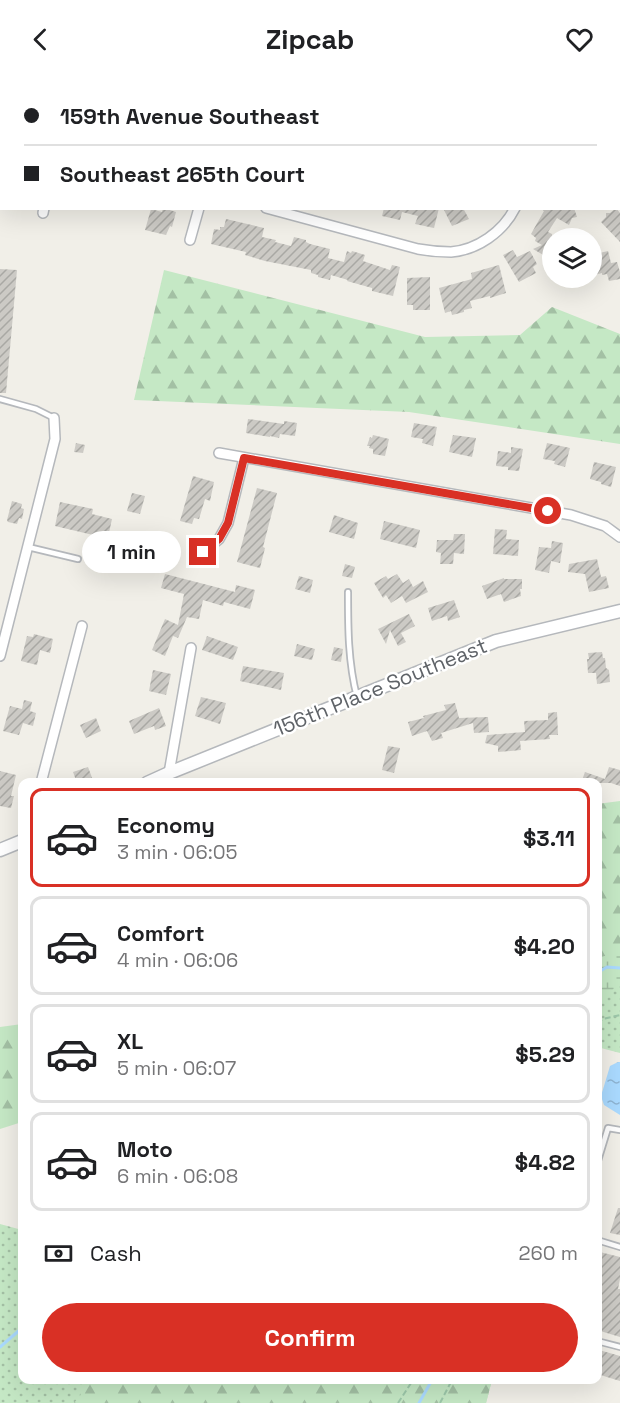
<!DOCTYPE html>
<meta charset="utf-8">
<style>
body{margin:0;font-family:"Space Grotesk",sans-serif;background:#f6f6f6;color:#202124;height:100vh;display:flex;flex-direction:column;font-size:22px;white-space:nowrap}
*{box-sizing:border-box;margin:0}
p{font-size:20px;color:#757577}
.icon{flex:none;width:33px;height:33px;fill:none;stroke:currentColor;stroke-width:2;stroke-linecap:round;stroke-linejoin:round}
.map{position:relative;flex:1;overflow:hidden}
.sheet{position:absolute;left:18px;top:700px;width:584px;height:606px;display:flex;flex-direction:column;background:#fff;border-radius:12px;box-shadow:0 6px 24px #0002}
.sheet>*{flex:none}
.guide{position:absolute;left:0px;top:0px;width:621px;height:132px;box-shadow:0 6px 24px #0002;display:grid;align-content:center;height:132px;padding:0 24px;background:#fff}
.tools{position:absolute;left:542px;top:150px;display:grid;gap:12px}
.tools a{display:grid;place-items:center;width:60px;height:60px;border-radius:50%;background:#fff;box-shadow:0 6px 24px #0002;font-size:30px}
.end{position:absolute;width:27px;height:27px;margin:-14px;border:8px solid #d93025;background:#fff;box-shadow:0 0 0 3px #fff}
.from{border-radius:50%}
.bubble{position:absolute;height:42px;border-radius:21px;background:#fff;box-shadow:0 6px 24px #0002;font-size:20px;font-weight:700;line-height:42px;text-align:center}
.guide b{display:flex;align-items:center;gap:21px;height:57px;font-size:22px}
.guide b+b{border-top:2px solid #e0e0e0}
.guide i{width:15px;height:15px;background:#202124}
ul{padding:10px 0 0;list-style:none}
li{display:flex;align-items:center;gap:18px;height:99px;margin:0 12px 9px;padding:0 12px;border:3px solid #e0e0e0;border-radius:12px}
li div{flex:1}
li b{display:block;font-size:22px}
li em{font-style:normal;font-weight:700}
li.on{border-color:#d93025}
li>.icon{width:54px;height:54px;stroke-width:1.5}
.pay{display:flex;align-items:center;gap:15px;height:66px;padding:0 24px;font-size:22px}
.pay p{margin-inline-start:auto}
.cta{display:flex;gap:12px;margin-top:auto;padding:12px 24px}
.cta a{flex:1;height:69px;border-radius:36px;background:#d93025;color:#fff;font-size:24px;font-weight:700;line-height:69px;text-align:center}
header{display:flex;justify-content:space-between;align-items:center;height:78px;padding:0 24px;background:#fff;font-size:27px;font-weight:700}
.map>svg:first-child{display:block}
.grass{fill:url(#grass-dots)}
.forest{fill:url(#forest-firs)}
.wetland{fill:url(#wetland-marsh)}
.water{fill:url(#water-ripples)}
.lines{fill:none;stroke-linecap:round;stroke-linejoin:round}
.stream{stroke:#aadaff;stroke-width:3}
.building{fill:url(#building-hatch)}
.service-casing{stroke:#b5b8bc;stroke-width:8}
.minor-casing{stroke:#b5b8bc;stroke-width:12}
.tertiary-casing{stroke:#b5b8bc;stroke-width:15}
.path{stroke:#9cc7a9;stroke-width:2;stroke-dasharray:6 3;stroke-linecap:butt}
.service{stroke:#fff;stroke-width:4.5}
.minor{stroke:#fff;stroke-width:9}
.tertiary{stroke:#fff;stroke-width:12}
.route{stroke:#d93025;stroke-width:8}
.labels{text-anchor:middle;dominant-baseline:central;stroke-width:5;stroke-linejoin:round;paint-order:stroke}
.street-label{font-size:21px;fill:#5f6368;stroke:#fff}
</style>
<header><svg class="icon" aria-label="back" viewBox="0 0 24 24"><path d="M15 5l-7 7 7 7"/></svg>Zipcab<svg class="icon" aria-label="heart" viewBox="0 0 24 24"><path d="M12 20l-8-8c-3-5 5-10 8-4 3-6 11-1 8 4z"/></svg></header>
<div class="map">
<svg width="620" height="1325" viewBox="0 0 620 1325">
<defs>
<pattern id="grass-dots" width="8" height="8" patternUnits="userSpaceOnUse" patternTransform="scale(1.5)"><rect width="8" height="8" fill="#c5e8c5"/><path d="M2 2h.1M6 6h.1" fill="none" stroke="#a3c0a4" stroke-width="1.8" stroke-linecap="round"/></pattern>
<pattern id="forest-firs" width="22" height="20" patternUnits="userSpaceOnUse" patternTransform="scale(1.5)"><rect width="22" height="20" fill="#c5e8c5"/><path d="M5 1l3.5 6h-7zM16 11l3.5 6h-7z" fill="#a3c0a4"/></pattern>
<pattern id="wetland-marsh" width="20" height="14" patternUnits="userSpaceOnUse" patternTransform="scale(1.5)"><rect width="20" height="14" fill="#c5e8c5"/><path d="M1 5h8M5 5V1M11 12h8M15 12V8" fill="none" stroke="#a3c0a4"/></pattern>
<pattern id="water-ripples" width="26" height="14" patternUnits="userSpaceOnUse" patternTransform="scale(1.5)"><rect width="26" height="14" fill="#aadaff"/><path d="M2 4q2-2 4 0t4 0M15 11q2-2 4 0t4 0" fill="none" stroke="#8eb4d2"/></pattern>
<pattern id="building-hatch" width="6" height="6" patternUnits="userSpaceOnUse" patternTransform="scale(1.5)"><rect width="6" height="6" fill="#cccac5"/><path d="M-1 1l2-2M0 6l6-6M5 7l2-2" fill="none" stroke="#a9a8a4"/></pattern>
</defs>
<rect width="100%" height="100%" fill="#f1efe8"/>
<g class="grass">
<polygon points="620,843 620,975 597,969 597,844"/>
<polygon points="0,1146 22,1152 22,1302 492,1302 486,1325 0,1325"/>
</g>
<g class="forest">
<polygon points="164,192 425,259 520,257 552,229 620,256 620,366 409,334 134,322"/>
<polygon points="620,723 620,874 597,880 597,726"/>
<polygon points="22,946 22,1044 0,1051 0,949"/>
<polygon points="86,1302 492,1302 486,1325 74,1325 80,1318"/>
</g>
<polygon class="wetland" points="620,874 620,907 597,922 597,880"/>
<polygon class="water" points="618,984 620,984 620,1037 604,1027 601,1018 610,988"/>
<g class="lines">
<g class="stream">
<polyline points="597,895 607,889 620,890"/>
<polyline points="0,1269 22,1250"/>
<polyline points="419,1325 432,1302"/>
</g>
</g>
<g class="building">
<polygon points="163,130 176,134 172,149 170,148 166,157 145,152 151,131 162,134"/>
<polygon points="384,130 439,130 434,150 415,146 418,138 402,134 400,142 382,138"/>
<polygon points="443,130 463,130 469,141 452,148"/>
<polygon points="541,130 574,130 577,139 572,140 569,147 557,140 548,154 552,156 552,182 533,171 542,167 535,163 536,160 531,156 544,133"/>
<polygon points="616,130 620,135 620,164 601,144 606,139 606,135 610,135"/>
<polygon points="226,141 264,150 262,159 276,162 275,164 291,168 294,159 306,162 306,164 310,166 330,171 328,180 344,184 347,173 351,175 352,173 365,177 363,183 390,192 392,187 400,189 393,218 372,213 372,210 347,203 348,202 331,197 330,202 318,199 318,197 311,195 311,192 265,183 245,177 246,174 211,166 214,151 220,152 220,149 224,149"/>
<polygon points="513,172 517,179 530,173 537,186 533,189 536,195 519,204 503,177"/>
<polygon points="608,173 611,185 617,184 620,194 620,201 609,203 607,196 602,197 602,195 591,198 591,177"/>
<polygon points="499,187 506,215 490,220 490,218 470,223 472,230 464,232 464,234 452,237 451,233 445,235 439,210 472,201 471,195"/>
<polygon points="0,191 17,192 6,315 0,315"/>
<polygon points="430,199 430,232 413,232 413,227 407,227 407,200"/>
<polygon points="248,341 284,346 284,343 297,345 295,358 280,356 279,360 270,358 270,359 246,355"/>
<polygon points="414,345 437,349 433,368 422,365 423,361 411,359"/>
<polygon points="373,357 389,361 385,378 373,376 373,371 369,370 370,368 367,368 370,359 372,360"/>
<polygon points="453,357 476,360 472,379 449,374"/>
<polygon points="76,365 85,367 83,375 74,374"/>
<polygon points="547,365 570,370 565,389 554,386 555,383 543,381"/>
<polygon points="511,369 523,371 519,393 508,392 508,389 496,388 498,373 511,375"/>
<polygon points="594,384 616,389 611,409 601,406 601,404 590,401"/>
<polygon points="193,398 214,404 210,423 205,421 199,441 194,440 192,446 180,443"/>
<polygon points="257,410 277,415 263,469 265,470 260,490 237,484"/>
<polygon points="132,415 145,418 140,436 127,433"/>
<polygon points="12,423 22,426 21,430 24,431 22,441 19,440 17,446 8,444 7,442"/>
<polygon points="60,424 93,431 92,436 112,441 108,459 116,461 112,481 104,479 102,485 88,482 93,457 55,448"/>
<polygon points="334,437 358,445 354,461 329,454"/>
<polygon points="384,443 420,452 416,470 380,461"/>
<polygon points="495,451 507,452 506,461 519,462 518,478 493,476"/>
<polygon points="454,456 465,456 464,476 454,475 453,486 440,486 441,475 436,474 437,462 453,462"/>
<polygon points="552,463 563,465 560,485 551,483 549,495 535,492 539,469 551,470"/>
<polygon points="597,481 601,499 606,498 609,510 589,514 585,496 568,494 569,486"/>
<polygon points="345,486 355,489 352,500 342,498"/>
<polygon points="165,496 235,514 236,507 255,512 250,531 224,524 223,528 203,522 199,541 187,539 178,560 173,558 165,578 152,572 165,541 178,547 184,516 161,510"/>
<polygon points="397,496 403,505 409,501 413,509 423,503 428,514 406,525 402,518 391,525 386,517 383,520 374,505 386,498 388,501"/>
<polygon points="299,498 313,502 310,515 295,511"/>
<polygon points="504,500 504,501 522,501 522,511 520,511 521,518 504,524 501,516 487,521 482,508"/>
<polygon points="454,522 460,539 448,543 447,538 432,543 428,530"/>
<polygon points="409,536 415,548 401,555 406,564 398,568 390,552 386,566 378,551"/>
<polygon points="34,556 53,561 50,575 40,572 37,587 21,583 27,558 33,559"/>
<polygon points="207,558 238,569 233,582 202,572"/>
<polygon points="297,566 315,571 312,582 294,578"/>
<polygon points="334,569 343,571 341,584 331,582"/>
<polygon points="602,574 603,580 605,580 606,590 609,592 610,604 597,606 596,595 588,595 587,581 589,581 588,575"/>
<polygon points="243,588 284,595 281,612 240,603"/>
<polygon points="153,592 171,596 166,617 149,613"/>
<polygon points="201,619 226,625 220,646 195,638"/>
<polygon points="24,622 32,624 30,633 36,635 33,648 23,645 19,657 3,653 10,628 22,631"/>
<polygon points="455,625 459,640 488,639 489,654 474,655 473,645 441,655 443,660 432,663 427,653 412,658 408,644 424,640 423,638 446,632 444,627"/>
<polygon points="159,630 166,648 155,652 154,648 134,656 129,643"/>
<polygon points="557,634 558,657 549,657 550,661 520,663 521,672 498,674 498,668 485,665 487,657 525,654 524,643 548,642 548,635"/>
<polygon points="96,640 101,653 86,660 80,647"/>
<polygon points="388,668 400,670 394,695 382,692"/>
<polygon points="88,689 94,705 77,705 73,694"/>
<polygon points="609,689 620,692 620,708 611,705 581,705 585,694 605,701"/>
<polygon points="0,693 16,697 11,718 14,718 11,730 0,728"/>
<polygon points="618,1130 620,1130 620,1157 610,1155"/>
<polygon points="600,1174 620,1179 620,1201 618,1211 620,1211 620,1259 597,1252 597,1187"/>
<polygon points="599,1272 620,1278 620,1303 597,1296 597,1280"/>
</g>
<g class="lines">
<g class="service-casing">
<g id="service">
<polyline points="0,321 36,331 54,340"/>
<polyline points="28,469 78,481"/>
<path d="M348 514C348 549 348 584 357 619"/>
<polyline points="597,1086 608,1050 620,1052"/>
<polyline points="597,1162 620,1169"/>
<polyline points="597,1263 620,1269"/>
</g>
</g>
<g class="minor-casing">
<g id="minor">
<polyline points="248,0 261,2"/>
<polyline points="558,0 558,2"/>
<polyline points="77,2 78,0"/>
<polyline points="234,2 234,0"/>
<path d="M266 130 418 171C429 173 440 174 451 174 477 172 503 154 515 130"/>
<polyline points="43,135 44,130"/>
<polyline points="190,162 199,130"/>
<polyline points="219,375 571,437 605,448 620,459"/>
<polyline points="203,474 219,461 228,445 244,380"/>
<polyline points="0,578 55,361 54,340"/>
<polyline points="169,695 191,570"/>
<polyline points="41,705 82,548"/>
</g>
</g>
<g class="tertiary-casing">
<g id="tertiary">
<polyline points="147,705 169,695 496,563 620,533"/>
<polyline points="0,772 22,763"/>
</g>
</g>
<g class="path">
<polyline points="398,0 398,2"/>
<polyline points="597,945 603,941 620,937"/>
<polyline points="398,1325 413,1302"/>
<polyline points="440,1325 452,1302"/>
</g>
<use href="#service" class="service"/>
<use href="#minor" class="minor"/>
<use href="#tertiary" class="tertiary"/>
</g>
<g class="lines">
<polyline class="route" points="203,474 219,461 228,445 244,380 548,433"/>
</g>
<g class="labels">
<g class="street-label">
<text transform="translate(380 609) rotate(-22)">156th Place Southeast</text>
</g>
</g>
</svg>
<div class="tools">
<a><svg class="icon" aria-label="layers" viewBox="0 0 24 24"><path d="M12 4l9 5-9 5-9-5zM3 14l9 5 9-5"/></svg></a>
</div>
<i class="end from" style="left:548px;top:433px"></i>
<i class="end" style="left:203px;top:474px"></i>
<div class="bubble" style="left:82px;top:453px;width:99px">1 min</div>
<div class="guide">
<b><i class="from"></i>159th Avenue Southeast</b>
<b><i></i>Southeast 265th Court</b>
</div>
<section class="sheet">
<ul>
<li class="on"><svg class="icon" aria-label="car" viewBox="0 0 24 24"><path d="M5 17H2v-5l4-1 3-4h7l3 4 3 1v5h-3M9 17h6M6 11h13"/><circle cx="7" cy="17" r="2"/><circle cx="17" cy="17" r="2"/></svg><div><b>Economy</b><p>3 min · 06:05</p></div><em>$3.11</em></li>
<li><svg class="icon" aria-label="car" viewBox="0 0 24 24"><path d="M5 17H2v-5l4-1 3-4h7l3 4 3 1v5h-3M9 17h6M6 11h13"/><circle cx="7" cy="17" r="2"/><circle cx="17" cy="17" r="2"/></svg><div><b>Comfort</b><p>4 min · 06:06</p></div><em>$4.20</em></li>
<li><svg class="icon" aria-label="car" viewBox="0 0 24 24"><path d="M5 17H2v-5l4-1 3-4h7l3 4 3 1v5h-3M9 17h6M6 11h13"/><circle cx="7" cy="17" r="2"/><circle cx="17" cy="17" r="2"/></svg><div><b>XL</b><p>5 min · 06:07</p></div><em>$5.29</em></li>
<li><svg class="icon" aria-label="car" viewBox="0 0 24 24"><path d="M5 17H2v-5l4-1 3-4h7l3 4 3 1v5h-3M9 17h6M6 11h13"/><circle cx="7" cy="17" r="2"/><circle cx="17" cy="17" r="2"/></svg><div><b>Moto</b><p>6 min · 06:08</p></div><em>$4.82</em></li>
</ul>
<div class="pay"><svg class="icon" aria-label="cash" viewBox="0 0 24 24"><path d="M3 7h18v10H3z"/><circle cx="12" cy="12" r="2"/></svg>Cash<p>260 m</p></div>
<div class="cta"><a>Confirm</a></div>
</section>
</div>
